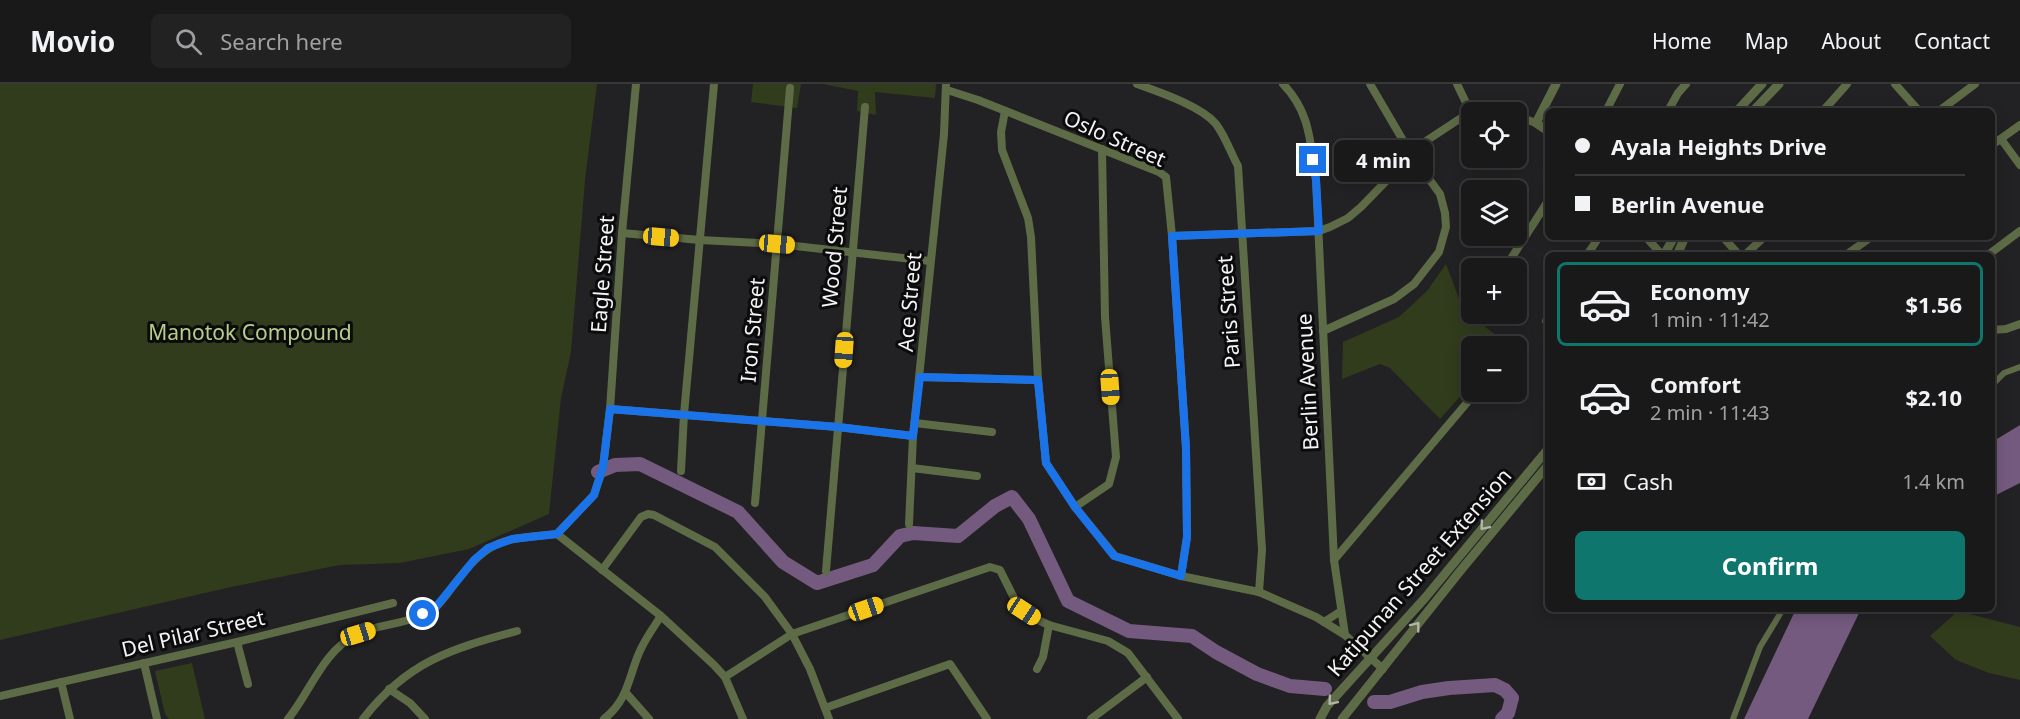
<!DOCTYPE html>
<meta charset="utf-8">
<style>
body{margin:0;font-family:"Noto Sans",sans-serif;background:#232223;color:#f1f3f6;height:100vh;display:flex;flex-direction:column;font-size:22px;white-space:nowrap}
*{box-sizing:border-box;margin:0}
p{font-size:20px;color:#9fa0a2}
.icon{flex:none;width:33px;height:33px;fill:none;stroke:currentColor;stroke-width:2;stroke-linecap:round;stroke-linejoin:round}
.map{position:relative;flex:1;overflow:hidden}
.drawer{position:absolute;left:1545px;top:168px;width:450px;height:360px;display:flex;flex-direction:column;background:#1a191a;border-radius:9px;box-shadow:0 3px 15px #0003,0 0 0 2px #383839}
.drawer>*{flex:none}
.top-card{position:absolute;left:1545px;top:24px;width:450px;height:132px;border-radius:9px;box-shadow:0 3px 15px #0003,0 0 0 2px #383839;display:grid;align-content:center;height:132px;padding:0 30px;background:#1a191a}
.tools{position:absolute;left:1461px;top:18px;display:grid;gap:12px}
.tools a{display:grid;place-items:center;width:66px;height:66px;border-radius:9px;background:#1a191a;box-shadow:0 3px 15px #0003,0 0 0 2px #383839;font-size:30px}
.end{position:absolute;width:27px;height:27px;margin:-14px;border:8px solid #1a73e8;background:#fff;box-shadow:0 0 0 3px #fff}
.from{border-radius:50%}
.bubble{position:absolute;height:42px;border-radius:9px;background:#1a191a;box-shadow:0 3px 15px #0003,0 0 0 2px #383839;font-size:20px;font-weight:700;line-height:42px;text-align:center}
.car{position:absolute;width:18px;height:36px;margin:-18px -9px;border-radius:8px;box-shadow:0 0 4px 2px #0007;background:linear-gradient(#f5c518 24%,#345 0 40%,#f5c518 0 76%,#345 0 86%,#f5c518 0)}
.top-card b{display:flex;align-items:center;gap:21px;height:57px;font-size:22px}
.top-card b+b{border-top:2px solid #383839}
.top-card i{width:15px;height:15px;background:#f1f3f6}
ul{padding:10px 0 0;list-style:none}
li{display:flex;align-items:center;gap:18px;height:84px;margin:0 12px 9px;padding:0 18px;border:3px solid transparent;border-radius:9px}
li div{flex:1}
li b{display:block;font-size:22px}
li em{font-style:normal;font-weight:700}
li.current{border-color:#0f766e}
li>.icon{width:54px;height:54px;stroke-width:1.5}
.pay{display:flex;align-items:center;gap:15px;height:66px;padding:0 30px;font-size:22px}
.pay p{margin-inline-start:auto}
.cta{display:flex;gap:12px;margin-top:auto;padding:12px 30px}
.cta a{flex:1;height:69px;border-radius:9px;background:#0f766e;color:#fff;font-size:24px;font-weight:700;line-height:69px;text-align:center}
header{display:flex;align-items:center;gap:36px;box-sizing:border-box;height:84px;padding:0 30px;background:#1a191a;border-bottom:2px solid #383839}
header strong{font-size:28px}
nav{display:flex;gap:33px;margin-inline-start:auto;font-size:21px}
.search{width:420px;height:54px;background:#232223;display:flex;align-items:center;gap:15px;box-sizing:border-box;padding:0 21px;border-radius:9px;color:#9fa0a2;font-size:22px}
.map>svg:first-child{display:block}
.green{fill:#313c1c}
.water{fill:#745a7f}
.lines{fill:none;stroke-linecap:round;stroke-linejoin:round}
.river{stroke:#745a7f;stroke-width:14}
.pedestrian{stroke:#5e6b47;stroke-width:6}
.minor{stroke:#5e6b47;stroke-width:8}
.tertiary{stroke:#5e6b47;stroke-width:9}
.oneway{stroke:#b1b6a7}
.route{stroke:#1a73e8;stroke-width:8}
.labels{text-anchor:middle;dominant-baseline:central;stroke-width:6;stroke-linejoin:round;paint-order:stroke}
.street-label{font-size:21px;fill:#f5f3f5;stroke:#0b0b0c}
.park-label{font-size:21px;fill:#b5ce89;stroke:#0b0b0c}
</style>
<header>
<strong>Movio</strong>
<div class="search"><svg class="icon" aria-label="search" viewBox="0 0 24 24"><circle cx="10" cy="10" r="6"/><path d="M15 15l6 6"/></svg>Search here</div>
<nav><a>Home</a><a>Map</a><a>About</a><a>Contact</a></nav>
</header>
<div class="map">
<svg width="2020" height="635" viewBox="0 0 2020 635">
<rect width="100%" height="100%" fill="#222123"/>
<g class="green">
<polygon points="0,0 597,0 585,96 571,268 561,314 549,430 469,465 400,479 340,481 231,503 0,556"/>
<polygon points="753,0 801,0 797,24 751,18"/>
<polygon points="823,0 936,0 935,14 875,8 876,31 857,27 858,7"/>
<polygon points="1446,180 1463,225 1503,257 1502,262 1472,262 1471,300 1440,335 1390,284 1380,280 1342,295 1343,258 1399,233 1427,207"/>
<polygon points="1958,527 2020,543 2020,596 1989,589 1956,576 1930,552"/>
<polygon points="192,579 205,635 169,635 165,630 155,587"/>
</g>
<g class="water">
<polygon points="2020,341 2020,399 1992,413 1992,358"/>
<polygon points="1796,525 1861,525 1808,635 1744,635"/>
</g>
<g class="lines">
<g class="river">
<polyline points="598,388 615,381 640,380 738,428 783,478 817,499 873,481 900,452 913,449 958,452 995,422 1012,413 1029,435 1068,517 1129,547 1192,552 1216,568 1257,590 1290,602 1325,605"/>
<polyline points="1374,618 1390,618 1422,608 1449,604 1495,601 1505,606 1512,614 1508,629 1502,635"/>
</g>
<g class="pedestrian">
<polyline points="1992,301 2004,289 2020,283"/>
<polyline points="1733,635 1760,563 1783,525"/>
</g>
<g class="minor">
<path d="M1137 0C1159 8 1201 22 1216 40 1225 52 1231 69 1238 82L1262 466 1259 508"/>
<path d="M1283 0C1311 29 1310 59 1316 96L1334 476 1345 551 1383 585"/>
<polyline points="1895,0 1919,27"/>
<polyline points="947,6 978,16 1159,88 1166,93 1172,152 1186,364 1187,453 1181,492"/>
<polyline points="1501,26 1507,28"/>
<polyline points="1005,27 1001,48 1002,66 1028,134 1031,153 1038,296 1046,379 1075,423 1115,472 1181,492 1259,508 1316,533 1345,551"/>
<polyline points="1606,27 1620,0"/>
<polyline points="1668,27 1678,9 1686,0"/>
<polyline points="1823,27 1847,0"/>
<polyline points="1939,27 1975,0"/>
<polyline points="1516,32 1536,39"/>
<polyline points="2001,55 2020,81"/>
<polyline points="1992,61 2020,41"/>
<polyline points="622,149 700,156 777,160 930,177"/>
<polyline points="1172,152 1319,147 1330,143 1348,134 1361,123 1423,59 1467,30 1469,25 1457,0"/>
<polyline points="1646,153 1662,171"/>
<polyline points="1723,153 1739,171"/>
<polyline points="1587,171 1599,153"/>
<polyline points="1745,171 1764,153"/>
<polyline points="1846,171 1871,153"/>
<polyline points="1988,171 2020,147"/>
<polyline points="1505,184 1548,117"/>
<polyline points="1548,233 1546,237 1548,239"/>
<polyline points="1992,246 2006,245 2020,240"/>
<polyline points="1323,247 1394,215 1414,200 1439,168 1446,143 1445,129 1440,110 1411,70 1370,0"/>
<polyline points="920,293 1038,296"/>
<polyline points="610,325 838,343 913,352"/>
<polyline points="915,339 992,348"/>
<polyline points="912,384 977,392"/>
<polyline points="681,387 684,330 714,0"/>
<polyline points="755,419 790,4"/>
<polyline points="1075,423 1109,400 1116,373 1105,233 1102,65"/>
<polyline points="909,440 913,352 944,50 946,0"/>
<polyline points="557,450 661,532 714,581 725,593 743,635"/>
<polyline points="1334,476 1476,308"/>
<polyline points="602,486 641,433 648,430 654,431 715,463 765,513 792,550 810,585 829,635"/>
<polyline points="826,487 865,23"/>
<polyline points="1324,538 1341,527"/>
<polyline points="237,558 248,600"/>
<polyline points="144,579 157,635"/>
<polyline points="1037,585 1043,573 1049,541"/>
<polyline points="725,593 792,550 990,483 1000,486 1015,516 1025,527 1040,537 1049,541 1108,557 1128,569 1178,635"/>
<polyline points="61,598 70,635"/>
<polyline points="389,605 410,619 425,635"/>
<polyline points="626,609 649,635"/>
<polyline points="0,612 237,558 393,519"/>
<polyline points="825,624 950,580 987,635"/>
<path d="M288 635C311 607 322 568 357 550 379 539 416 540 435 524 445 515 452 502 461 492 492 452 510 455 557 450L594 411 603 383 610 325 622 149 636 0"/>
<path d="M363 635C407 578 450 565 517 547"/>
<path d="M604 635C628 616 628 595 639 569 645 555 653 544 661 532"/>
<polyline points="1091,635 1147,593"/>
</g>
<g class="tertiary">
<polyline points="1737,27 1762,0"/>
<polyline points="1753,27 1779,0"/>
<polyline points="1548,47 1536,39 1556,0"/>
<polyline points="1664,171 1674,153"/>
<polyline points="1677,171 1685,153"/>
<polyline points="1320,635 1327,622 1425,514 1548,365"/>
<polyline points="1342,635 1461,486 1548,381"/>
</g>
</g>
<defs><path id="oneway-chevron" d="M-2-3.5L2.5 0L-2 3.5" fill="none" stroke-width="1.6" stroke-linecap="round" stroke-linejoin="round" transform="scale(1.5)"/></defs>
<g class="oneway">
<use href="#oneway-chevron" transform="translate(1484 442) rotate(130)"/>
<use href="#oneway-chevron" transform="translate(1416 542) rotate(-52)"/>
<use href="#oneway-chevron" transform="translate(1332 617) rotate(130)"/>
</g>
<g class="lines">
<polyline class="route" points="423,530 435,524 474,476 488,464 512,455 557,450 594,411 603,383 610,325 838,343 913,352 920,293 1038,296 1046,379 1075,423 1114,472 1181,492 1187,453 1186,364 1172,152 1319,147 1316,96 1313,76"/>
</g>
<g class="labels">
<g class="street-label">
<text transform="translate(1115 54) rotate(24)">Oslo Street</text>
<text transform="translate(834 163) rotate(-85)">Wood Street</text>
<text transform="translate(602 190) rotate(-86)">Eagle Street</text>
<text transform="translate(909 218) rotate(-85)">Ace Street</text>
<text transform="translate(1228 228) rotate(-94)">Paris Street</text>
<text transform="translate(752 246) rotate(-85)">Iron Street</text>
<text transform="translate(1307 298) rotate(-93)">Berlin Avenue</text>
<text transform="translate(1419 488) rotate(-49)">Katipunan Street Extension</text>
<text transform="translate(193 549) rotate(-13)">Del Pilar Street</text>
</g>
<g class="park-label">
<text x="250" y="248">Manotok Compound</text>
</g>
</g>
</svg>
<div class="tools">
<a><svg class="icon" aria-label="locate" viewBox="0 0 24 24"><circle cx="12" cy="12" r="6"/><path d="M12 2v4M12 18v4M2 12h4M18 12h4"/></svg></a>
<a><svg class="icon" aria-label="layers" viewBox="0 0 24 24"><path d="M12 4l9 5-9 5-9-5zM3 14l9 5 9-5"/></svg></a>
<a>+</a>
<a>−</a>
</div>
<i class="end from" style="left:423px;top:530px"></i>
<i class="end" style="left:1313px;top:76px"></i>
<div class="bubble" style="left:1334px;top:56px;width:99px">4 min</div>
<i class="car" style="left:661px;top:153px;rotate:95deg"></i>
<i class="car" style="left:777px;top:160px;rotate:95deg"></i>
<i class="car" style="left:844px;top:266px;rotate:184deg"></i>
<i class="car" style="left:1110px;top:303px;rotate:176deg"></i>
<i class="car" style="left:866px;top:525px;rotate:71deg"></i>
<i class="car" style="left:1024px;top:527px;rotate:123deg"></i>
<i class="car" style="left:358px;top:550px;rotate:73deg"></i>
<div class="top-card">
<b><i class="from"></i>Ayala Heights Drive</b>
<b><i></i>Berlin Avenue</b>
</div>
<section class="drawer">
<ul>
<li class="current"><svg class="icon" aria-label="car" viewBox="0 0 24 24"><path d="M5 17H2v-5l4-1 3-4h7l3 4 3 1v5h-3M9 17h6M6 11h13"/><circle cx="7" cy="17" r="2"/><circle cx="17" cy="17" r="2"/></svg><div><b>Economy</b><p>1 min · 11:42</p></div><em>$1.56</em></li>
<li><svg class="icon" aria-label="car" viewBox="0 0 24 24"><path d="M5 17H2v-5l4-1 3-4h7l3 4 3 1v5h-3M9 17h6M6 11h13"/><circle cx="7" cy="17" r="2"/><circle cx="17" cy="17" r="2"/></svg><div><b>Comfort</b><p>2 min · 11:43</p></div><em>$2.10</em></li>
</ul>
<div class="pay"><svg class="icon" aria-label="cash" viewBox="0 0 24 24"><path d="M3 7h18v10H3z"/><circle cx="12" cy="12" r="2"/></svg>Cash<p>1.4 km</p></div>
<div class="cta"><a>Confirm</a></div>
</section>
</div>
